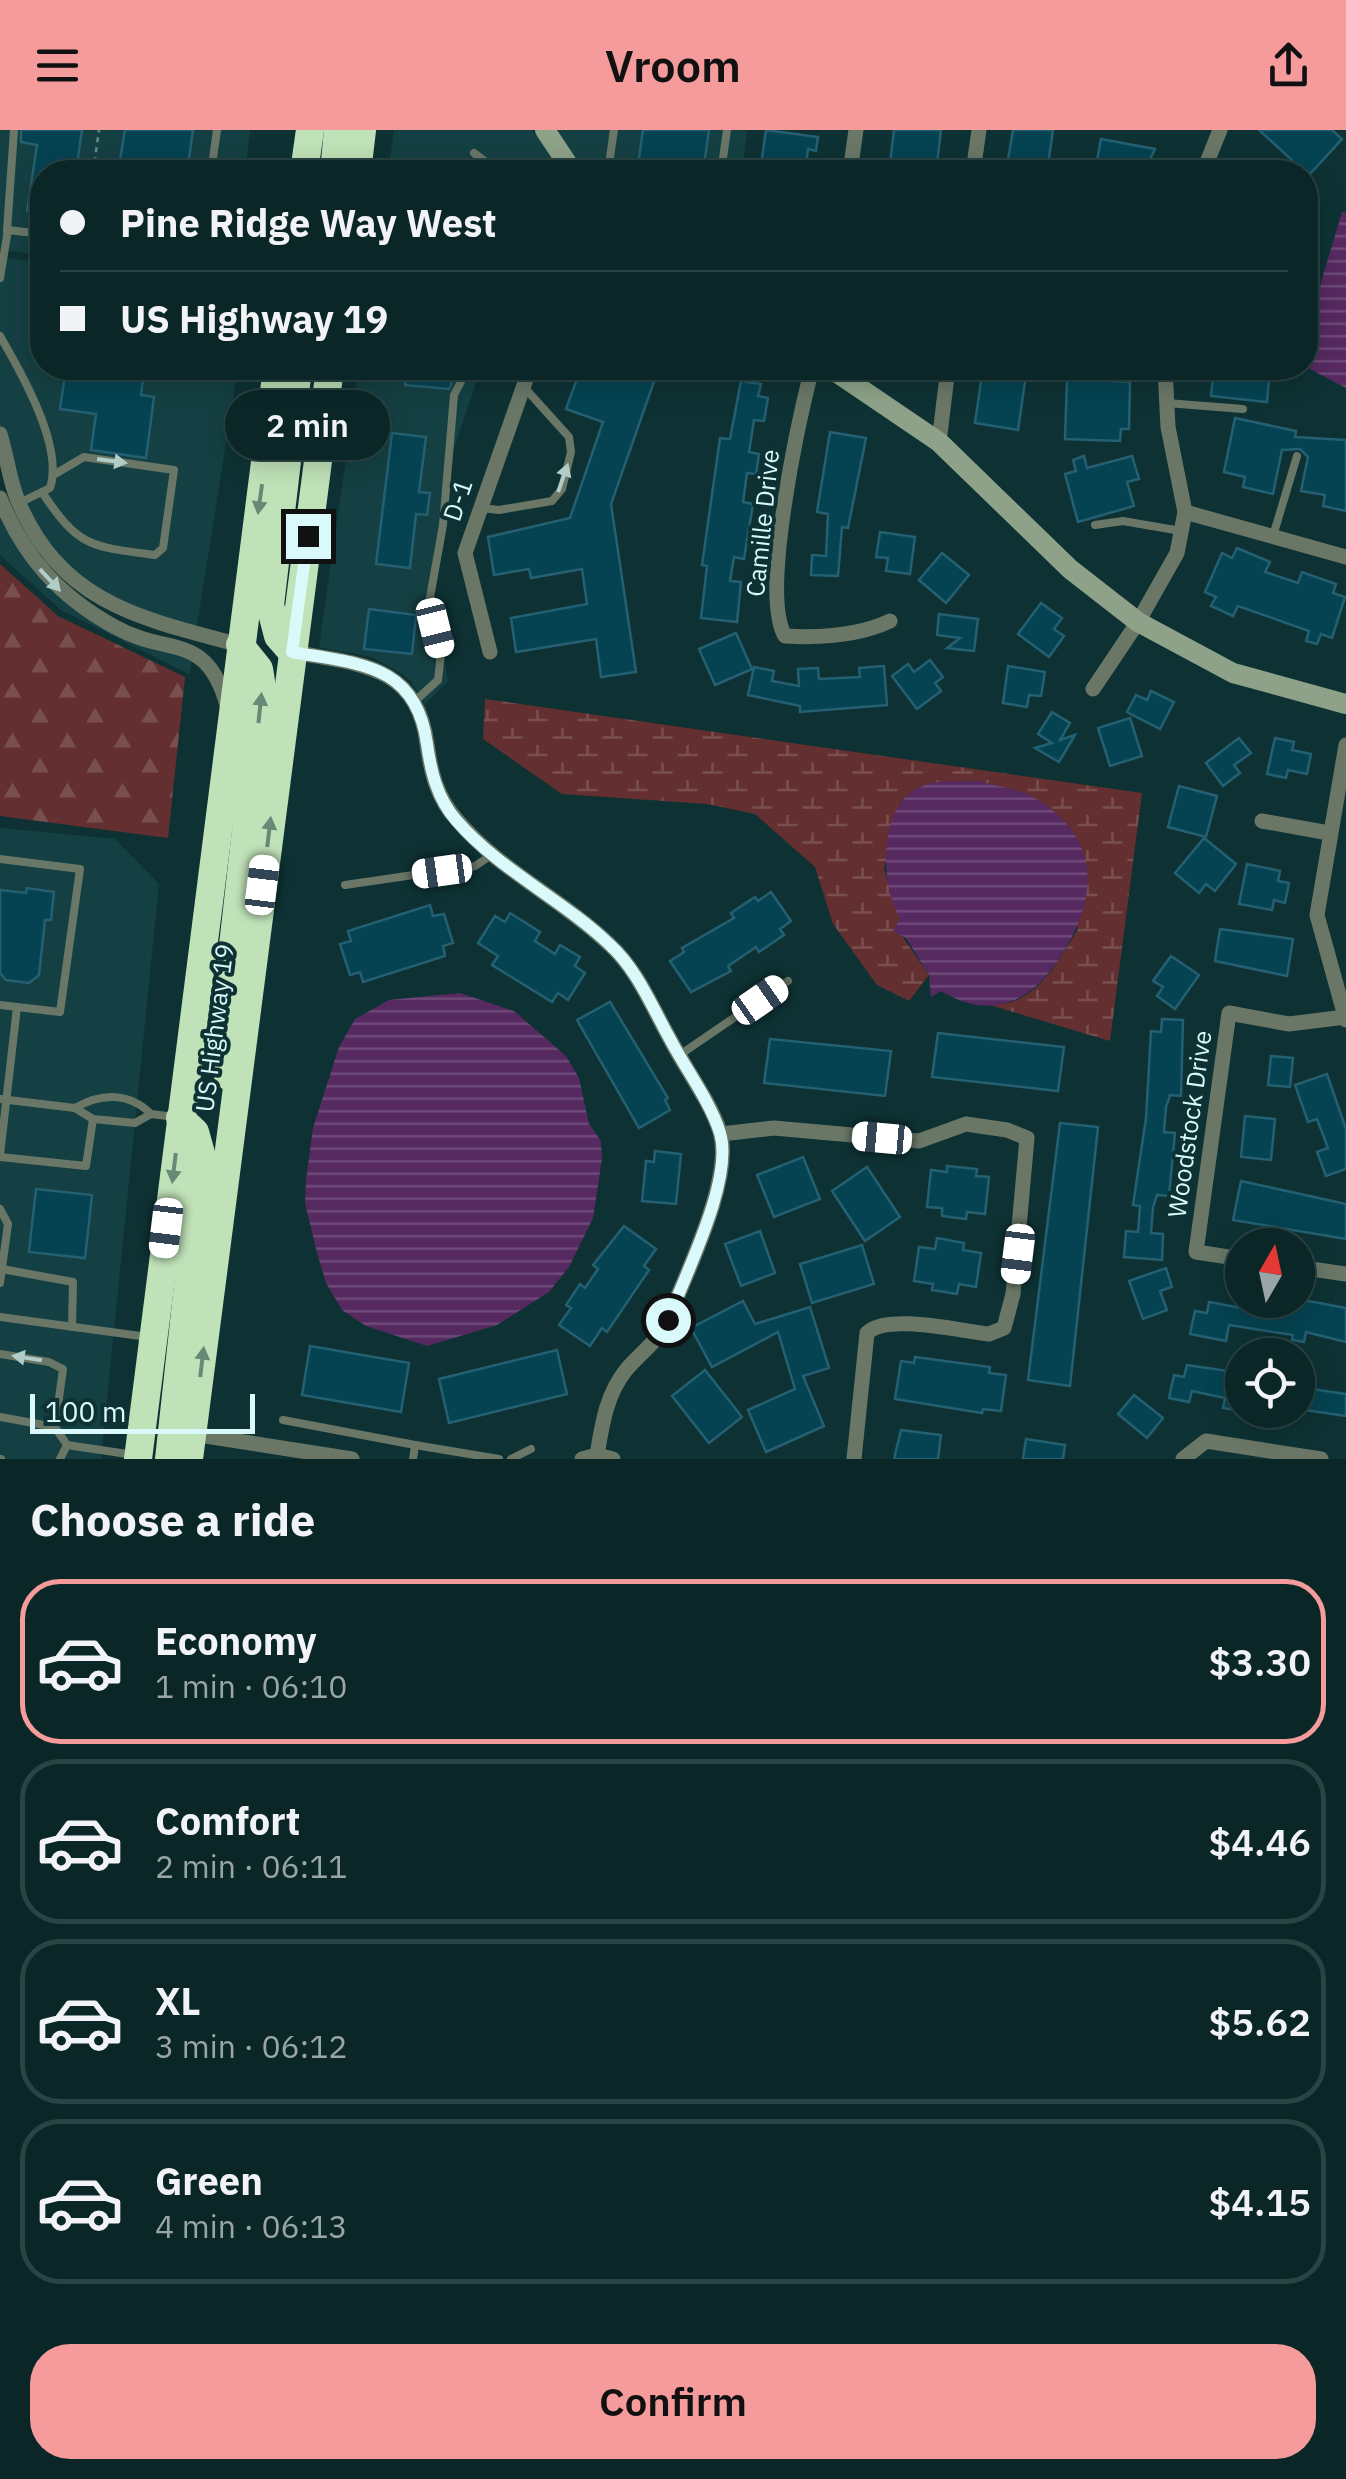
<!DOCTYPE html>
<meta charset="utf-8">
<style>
body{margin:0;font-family:"IBM Plex Sans",sans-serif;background:#132e2f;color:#f1f3f6;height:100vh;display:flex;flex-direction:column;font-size:38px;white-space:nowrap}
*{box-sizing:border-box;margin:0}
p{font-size:32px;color:#99a5a7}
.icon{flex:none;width:55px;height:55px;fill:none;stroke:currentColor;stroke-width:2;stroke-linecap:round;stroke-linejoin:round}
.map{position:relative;height:1329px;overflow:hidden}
.side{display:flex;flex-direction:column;background:#0a2627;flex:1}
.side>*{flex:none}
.top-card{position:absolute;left:30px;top:30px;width:1288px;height:220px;border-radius:40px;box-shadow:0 5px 25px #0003,0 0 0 2px #2a4344;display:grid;align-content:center;height:220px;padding:0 30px;background:#0a2627}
.needle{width:65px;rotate:9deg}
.tools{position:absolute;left:1225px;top:1098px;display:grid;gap:20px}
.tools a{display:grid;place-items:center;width:90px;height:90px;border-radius:50%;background:#0a2627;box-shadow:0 5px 25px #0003,0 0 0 2px #2a4344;font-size:50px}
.scale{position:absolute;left:30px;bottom:25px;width:225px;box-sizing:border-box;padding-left:10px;border:5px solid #d9f9fb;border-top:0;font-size:28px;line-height:35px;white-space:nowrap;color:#d9f9fb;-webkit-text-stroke:8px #0e3234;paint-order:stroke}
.end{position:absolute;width:45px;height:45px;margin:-22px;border:12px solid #d9f9fb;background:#111;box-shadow:0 0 0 5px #111}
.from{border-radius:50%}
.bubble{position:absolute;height:70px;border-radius:35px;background:#0a2627;box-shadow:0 5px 25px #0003,0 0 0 2px #2a4344;font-size:32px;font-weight:600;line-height:70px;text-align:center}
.car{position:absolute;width:30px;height:60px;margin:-30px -15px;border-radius:12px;box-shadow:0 0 8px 2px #0007;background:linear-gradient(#fff 24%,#345 0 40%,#fff 0 76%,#345 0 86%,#fff 0)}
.top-card b{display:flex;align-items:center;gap:35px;height:95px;font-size:38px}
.top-card b+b{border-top:2px solid #2a4344}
.top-card i{width:25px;height:25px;background:#f1f3f6}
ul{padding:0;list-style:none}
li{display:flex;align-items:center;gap:30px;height:165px;margin:0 20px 15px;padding:0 10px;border:5px solid #2a4344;border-radius:40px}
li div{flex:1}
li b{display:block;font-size:38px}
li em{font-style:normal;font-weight:600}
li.selected{border-color:#f59b9b}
li>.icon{width:90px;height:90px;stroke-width:1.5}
h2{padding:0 30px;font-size:45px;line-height:120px}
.cta{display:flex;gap:20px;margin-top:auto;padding:20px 30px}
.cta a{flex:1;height:115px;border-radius:40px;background:#f59b9b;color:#111;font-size:40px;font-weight:600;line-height:115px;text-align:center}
header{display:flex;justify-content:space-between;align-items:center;height:130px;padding:0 30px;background:#f59b9b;color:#111;font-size:45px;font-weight:600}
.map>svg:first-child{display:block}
.built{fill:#154043}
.forest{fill:url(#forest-firs)}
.wetland{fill:url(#wetland-marsh)}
.water{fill:url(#water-rules)}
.building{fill:#054352;stroke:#246072;stroke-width:2.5}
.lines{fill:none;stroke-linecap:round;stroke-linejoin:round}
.path{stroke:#688a8c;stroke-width:2.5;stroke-dasharray:5 5;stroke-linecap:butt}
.lane{stroke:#6a7767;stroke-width:8}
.street{stroke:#6a7767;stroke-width:15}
.secondary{stroke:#8da288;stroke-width:20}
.highway{stroke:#c0e2b8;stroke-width:28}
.oneway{fill:#b2ccc7}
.oneway2{fill:#678a76}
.route{stroke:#d9f9fb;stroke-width:12}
.labels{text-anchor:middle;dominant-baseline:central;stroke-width:8;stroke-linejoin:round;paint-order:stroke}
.street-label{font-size:25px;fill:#d9f9fb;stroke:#0e3234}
</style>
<header><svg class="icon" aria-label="menu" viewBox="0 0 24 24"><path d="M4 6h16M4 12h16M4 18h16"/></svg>Vroom<svg class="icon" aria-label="share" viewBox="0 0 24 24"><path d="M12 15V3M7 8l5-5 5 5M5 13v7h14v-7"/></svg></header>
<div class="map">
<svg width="1346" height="1329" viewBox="0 0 1346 1329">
<defs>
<pattern id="forest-firs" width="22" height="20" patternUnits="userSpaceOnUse" patternTransform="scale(2.5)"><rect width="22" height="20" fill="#632f30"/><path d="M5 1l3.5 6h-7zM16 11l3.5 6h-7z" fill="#794e4f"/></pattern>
<pattern id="wetland-marsh" width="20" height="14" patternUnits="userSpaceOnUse" patternTransform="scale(2.5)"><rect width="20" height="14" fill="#632f30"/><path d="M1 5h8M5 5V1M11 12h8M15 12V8" fill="none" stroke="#794e4f"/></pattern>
<pattern id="water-rules" width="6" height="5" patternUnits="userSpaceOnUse" patternTransform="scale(2.5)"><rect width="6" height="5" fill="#562960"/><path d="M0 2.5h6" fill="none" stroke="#6e4978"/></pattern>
</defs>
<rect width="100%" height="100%" fill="#0e3234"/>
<g class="built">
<polygon points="0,0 250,0 245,42 42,42 42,125 0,120"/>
<polygon points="394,0 532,0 564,42 388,42"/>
<polygon points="556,0 747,0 742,42 582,42"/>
<polygon points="0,127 42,133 42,238 238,238 196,501 126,484 39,413 0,302"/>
<polygon points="359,238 481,238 454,318 431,452 448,551 425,574 411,551 399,542 372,527 319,517"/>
<polygon points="0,368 27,424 119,500 194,521 189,544 61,480 0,425"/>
<polygon points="0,698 115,709 159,754 101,1329 0,1329"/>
</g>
<polygon class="forest" points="0,434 58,486 185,547 168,708 0,686"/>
<path class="wetland" d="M485 569 1142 663 1110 911 986 874C1034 880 1056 834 1078 799L1052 681 1025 663 977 651 920 656 900 673 884 739 900 789V803L929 845 909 871 877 855 833 794 815 737 755 684 707 674 562 664 483 609Z"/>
<g class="water">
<polygon points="1342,82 1346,83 1346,258 1308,238 1321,152"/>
<path d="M977 651C996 656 1020 659 1037 669 1103 711 1098 770 1059 829 1030 873 991 891 941 861L931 867 929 845 906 808 893 801 900 789C879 753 878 673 922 656 939 649 960 652 977 651Z"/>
<polygon points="460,863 514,881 566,926 579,948 589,994 601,1011 602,1029 593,1088 569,1137 549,1162 497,1195 427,1216 366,1196 342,1180 326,1153 317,1123 305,1073 306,1051 313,998 339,917 355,889 389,870"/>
</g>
<g class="building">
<polygon points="21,0 82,0 76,42 42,42 42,83 27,81 37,15 21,12"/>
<polygon points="125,0 193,0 187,42 118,42"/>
<polygon points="643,0 709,0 703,42 637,42"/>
<polygon points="766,0 818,7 816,21 808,19 805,42 760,42"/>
<polygon points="894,0 941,0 936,42 889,42"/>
<polygon points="1013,0 1053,0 1047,42 1006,42"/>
<polygon points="1259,0 1332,0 1342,9 1309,45 1301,37 1296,42 1281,42 1292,30"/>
<polygon points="1101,9 1155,19 1150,29 1164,32 1163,42 1095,42"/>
<polygon points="66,238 144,238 141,265 154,267 146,328 91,320 96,284 60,279"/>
<polygon points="407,238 452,238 451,255 449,259 405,255"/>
<polygon points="581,238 617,249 621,238 656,246 611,374 636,542 601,547 596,509 516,522 511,488 587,474 582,439 531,448 529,439 494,445 488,407 570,388 603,292 566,279"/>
<polygon points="983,238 1027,238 1018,300 975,293"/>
<polygon points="1214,238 1270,238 1267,272 1211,266"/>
<polygon points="1067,249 1130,252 1129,299 1121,299 1120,311 1065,309"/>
<polygon points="741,251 761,254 758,266 768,268 764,291 754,290 749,322 759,324 756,344 747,343 743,372 753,374 744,429 734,427 730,451 741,452 737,492 701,488 707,436 702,435 720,308 730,309"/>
<polygon points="1235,288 1296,301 1295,307 1346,310 1346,381 1323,376 1325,365 1301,361 1308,327 1300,319 1282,320 1273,364 1243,357 1245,347 1224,342"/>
<polygon points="830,302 866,308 848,398 842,397 838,446 811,445 812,425 826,426 828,384 817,382"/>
<polygon points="392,303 426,307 419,362 430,363 427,385 416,384 410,438 376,434"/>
<polygon points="1084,326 1087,338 1132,326 1139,349 1127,352 1134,376 1078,392 1065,344 1076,341 1073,330"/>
<polygon points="880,402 915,407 910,444 886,441 888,428 876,427"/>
<polygon points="1237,418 1270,432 1265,442 1298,453 1302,442 1336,454 1333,463 1345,467 1332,508 1321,504 1317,514 1306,511 1309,501 1238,476 1233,486 1211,476 1216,467 1205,462 1222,423 1232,428"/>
<polygon points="942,423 969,445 946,473 919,450"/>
<polygon points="1041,473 1062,488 1054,499 1064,506 1049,527 1018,504"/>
<polygon points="369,479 416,485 412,524 364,519"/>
<polygon points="939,484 978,489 974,521 947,518 960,508 937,505"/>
<polygon points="736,503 752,539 715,555 699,519"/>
<polygon points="930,530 943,547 935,553 941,561 917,579 892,546 908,534 914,542"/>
<polygon points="884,536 887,575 800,582 800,576 748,565 754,537 774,541 772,551 799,556 798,539 818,538 819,549 860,547 859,538"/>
<polygon points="1008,536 1045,542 1041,566 1029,565 1027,577 1003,573"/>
<polygon points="1151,561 1174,572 1160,599 1127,582 1136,565 1147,570"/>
<polygon points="1052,582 1070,593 1060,610 1075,605 1059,632 1035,618 1052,613 1038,604"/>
<polygon points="1130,588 1142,626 1110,636 1098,598"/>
<polygon points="1239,608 1251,623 1234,635 1240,643 1223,656 1206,633"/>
<polygon points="1275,608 1294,612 1292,620 1311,624 1307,644 1288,640 1286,648 1267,644"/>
<polygon points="1179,656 1217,666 1206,707 1168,697"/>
<polygon points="1204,708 1236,734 1215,761 1206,754 1199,763 1175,743"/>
<polygon points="1247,734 1280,741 1278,751 1289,753 1285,773 1274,770 1272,780 1239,774"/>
<polygon points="27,758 54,762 51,790 45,790 39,845 29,853 6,850 0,843 0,760 26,763"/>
<polygon points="771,762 791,791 780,799 784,805 759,822 756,817 728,836 731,841 691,862 670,831 684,822 682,818 734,788 731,783 755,767 758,771"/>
<polygon points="430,775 433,786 444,784 453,813 443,816 445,826 363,852 360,842 350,845 340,814 351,811 348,801"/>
<polygon points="510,783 540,802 535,811 555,824 560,815 580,827 575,836 585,843 568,870 558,863 552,872 492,835 498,826 478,813 495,786 505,792"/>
<polygon points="1220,799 1293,809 1287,846 1215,831"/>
<polygon points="1171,826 1199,845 1175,879 1157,866 1163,857 1153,851"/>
<polygon points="610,872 668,968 665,970 670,980 639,998 577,890"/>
<polygon points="1162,889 1183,890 1181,966 1170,965 1166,977 1164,1002 1175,1003 1169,1066 1157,1065 1153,1077 1151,1103 1163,1104 1162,1130 1124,1127 1126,1101 1138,1102 1140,1076 1133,1075 1146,988 1151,901 1161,902"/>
<polygon points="938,903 1064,917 1058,961 932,947"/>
<polygon points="770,909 891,921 885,966 764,953"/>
<polygon points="1271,926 1293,928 1290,957 1268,955"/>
<polygon points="1327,944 1346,999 1346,1039 1326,1046 1317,1022 1328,1018 1317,989 1308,992 1295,955"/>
<polygon points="1245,986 1275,989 1271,1030 1241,1027"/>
<polygon points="1060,993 1098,997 1070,1256 1028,1250"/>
<polygon points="655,1021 681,1024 676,1074 642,1071 646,1031 654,1032"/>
<polygon points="803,1027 820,1069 774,1087 757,1045"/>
<polygon points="947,1036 977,1039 976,1046 989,1047 985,1084 967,1082 966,1089 942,1086 942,1078 927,1077 931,1040 947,1042"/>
<polygon points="867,1037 900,1087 865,1111 832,1061"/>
<polygon points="1241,1051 1346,1074 1346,1109 1233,1090"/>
<polygon points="36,1059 92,1065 85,1128 29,1122"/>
<polygon points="624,1096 656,1119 644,1136 649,1140 607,1202 602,1198 590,1216 559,1195 571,1178 566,1175 580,1154 585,1158 598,1139 593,1135"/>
<polygon points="760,1101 775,1143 741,1156 725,1114"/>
<polygon points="937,1108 964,1113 963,1120 981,1123 976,1157 959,1154 957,1164 932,1160 933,1154 914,1151 919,1117 935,1119"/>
<polygon points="862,1115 874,1154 812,1173 800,1134"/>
<polygon points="1166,1138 1172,1157 1160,1161 1167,1180 1143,1189 1129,1151"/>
<polygon points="1298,1169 1346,1178 1346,1212 1306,1202 1304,1212 1292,1210 1293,1205 1229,1195 1226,1211 1190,1204 1195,1181 1207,1183 1209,1172 1241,1178 1242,1170 1286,1173"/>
<polygon points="743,1171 755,1194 810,1177 829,1238 803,1246 824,1296 766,1322 748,1280 795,1259 778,1202 712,1237 691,1198"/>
<polygon points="310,1216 409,1233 401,1282 302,1265"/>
<polygon points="557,1220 567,1264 449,1293 439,1249"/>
<polygon points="915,1227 990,1237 989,1243 1006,1245 1001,1281 983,1279 982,1283 895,1269 901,1231 914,1233"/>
<polygon points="1187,1235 1242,1243 1242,1281 1223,1278 1225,1268 1192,1261 1189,1272 1169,1268 1174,1245 1184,1247"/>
<polygon points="705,1240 742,1287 709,1313 672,1266"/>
<polygon points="1298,1257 1346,1264 1346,1286 1298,1279"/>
<polygon points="1134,1265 1163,1288 1147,1308 1118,1284"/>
<polygon points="901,1300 941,1305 938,1329 894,1329"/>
<polygon points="1026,1309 1065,1315 1063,1329 1023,1329"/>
</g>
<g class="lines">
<polyline class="path" points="93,42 99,0"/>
<g class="lane">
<polyline points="474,23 499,42"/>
<polyline points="610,27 614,0"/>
<polyline points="211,42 217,0"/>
<polyline points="721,42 727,0"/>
<polyline points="7,101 14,0"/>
<polyline points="0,148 8,100 42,104"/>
<path d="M0 206C21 242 64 317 50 358L19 373"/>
<polyline points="1167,273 1243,279"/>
<path d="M42 362C78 417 91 417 155 425L163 418 174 340 84 327 55 344"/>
<polyline points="481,378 499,380 552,371 562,359 571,322 569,307 523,256"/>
<polyline points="1095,395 1123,391 1181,401"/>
<polyline points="1273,406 1297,326"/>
<polyline points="415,571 438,550 441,523 429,473 443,395 454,265 468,238"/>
<polyline points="0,729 80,739 60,882 17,877 0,1025"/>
<polyline points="345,755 475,736 493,724"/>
<polyline points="0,875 17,877"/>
<polyline points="678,926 788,851"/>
<polyline points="0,969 75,978 93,989 135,993 151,984 175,987"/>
<path d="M75 978C101 963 129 962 151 984"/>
<polyline points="0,1027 86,1036 93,989"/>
<polyline points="0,1079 8,1094 0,1153"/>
<polyline points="2,1139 73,1152 72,1197"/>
<polyline points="0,1187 148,1207"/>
<polyline points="0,1224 49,1232 63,1239 55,1297 67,1315 134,1325"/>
<polyline points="0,1287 55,1297"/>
<polyline points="283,1290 415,1315"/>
<polyline points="0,1329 1,1329"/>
<polyline points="60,1329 67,1315"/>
<polyline points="413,1329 415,1315 499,1329"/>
<polyline points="511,1329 531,1319"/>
</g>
<g class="street">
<polyline points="850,42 856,0"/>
<polyline points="973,42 979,0"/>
<polyline points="1203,42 1220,0"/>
<path d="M812 238C799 289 760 464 785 506 819 508 858 506 890 491"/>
<path d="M0 304C7 326 9 349 18 371 61 474 143 489 240 515"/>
<polyline points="939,312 948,238"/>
<path d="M0 368C23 426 60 467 115 497 169 527 206 501 227 575"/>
<polyline points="1185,382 1346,427"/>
<path d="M292 522C358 534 417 534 427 614 431 643 437 668 457 690 499 740 562 769 609 814 637 839 652 877 670 909 685 938 710 971 720 1002 734 1049 685 1145 668 1190 658 1212 641 1222 626 1240 606 1265 602 1295 597 1325"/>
<polyline points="490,522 465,423 530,238"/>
<polyline points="1093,559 1138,492 1177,423 1185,382 1168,297 1165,238"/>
<polyline points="1346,615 1317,785 1346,890"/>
<polyline points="1262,691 1329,703"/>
<path d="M721 1004 774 998 919 1011 966 994 1007 1000 1027 1008 1013 1164 1004 1198 989 1204C960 1201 887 1183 867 1203L854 1329"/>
<polyline points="1242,1129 1196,1122 1229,883 1289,894 1345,887"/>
<polyline points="1298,1137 1346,1144"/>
<polyline points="193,1304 352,1329"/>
<polyline points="582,1329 597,1325 613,1329"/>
<polyline points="1183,1329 1206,1311 1321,1329"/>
</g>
<g class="secondary">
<polyline points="545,0 573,42"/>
<polyline points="830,238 939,312 1070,439 1138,492 1233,543 1346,574"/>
</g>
<g class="highway">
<polyline points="304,42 310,0"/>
<polyline points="334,42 338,0"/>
<polyline points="357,42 362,0"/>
<polyline points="292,522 278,506 270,475 298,238"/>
<polyline points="228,946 223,904 262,558 259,539 240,515"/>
<polyline points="138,1329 277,238"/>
<polyline points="169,1329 202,1027 195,1002 180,988"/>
<polyline points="189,1329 330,238"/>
</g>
</g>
<defs><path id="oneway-solid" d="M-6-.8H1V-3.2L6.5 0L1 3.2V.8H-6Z" transform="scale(2.5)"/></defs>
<g class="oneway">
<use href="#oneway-solid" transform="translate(112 331) rotate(8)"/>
<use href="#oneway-solid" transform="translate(563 348) rotate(-71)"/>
<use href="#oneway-solid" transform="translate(50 450) rotate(47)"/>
<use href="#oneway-solid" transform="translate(27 1228) rotate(-171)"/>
</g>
<g class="oneway2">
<use href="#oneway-solid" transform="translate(260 369) rotate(98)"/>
<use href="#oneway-solid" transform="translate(260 578) rotate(-84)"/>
<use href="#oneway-solid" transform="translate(269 702) rotate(-83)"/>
<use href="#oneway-solid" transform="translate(174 1038) rotate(97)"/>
<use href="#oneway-solid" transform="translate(202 1232) rotate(-83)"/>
</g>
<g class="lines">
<path class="route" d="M308 406 292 522C358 534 416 533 427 614 431 642 437 668 456 690 499 740 562 769 609 814 637 839 652 877 670 909 685 938 710 971 720 1003 734 1049 685 1145 668 1190"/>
</g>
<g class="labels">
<g class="street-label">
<text transform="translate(457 370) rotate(-71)">D-1</text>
<text transform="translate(762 393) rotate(-84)">Camille Drive</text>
<text transform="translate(214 898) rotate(-83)">US Highway 19</text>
<text transform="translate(1189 994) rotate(-82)">Woodstock Drive</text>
</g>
</g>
</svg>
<div class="tools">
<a><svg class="needle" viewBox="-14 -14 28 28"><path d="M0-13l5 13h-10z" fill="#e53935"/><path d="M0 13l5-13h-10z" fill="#99a5a7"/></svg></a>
<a><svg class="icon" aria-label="locate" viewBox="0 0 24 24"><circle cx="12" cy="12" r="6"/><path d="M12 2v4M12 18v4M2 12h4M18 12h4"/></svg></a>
</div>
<div class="scale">100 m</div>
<i class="end from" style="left:668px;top:1190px"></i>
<i class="end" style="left:308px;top:406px"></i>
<div class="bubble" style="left:225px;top:260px;width:165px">2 min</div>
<i class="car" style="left:435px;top:498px;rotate:166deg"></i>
<i class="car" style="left:442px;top:741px;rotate:262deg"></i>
<i class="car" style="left:262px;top:755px;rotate:7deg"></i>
<i class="car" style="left:760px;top:870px;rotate:55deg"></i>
<i class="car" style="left:882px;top:1008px;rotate:275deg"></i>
<i class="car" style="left:166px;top:1098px;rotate:187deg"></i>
<i class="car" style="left:1018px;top:1124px;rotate:187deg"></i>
<div class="top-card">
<b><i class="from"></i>Pine Ridge Way West</b>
<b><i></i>US Highway 19</b>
</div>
</div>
<section class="side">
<h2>Choose a ride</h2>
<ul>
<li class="selected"><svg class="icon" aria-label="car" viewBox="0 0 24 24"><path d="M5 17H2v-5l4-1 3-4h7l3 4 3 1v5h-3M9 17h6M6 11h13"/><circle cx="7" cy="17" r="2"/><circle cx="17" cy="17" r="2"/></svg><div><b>Economy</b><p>1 min · 06:10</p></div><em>$3.30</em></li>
<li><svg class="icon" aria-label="car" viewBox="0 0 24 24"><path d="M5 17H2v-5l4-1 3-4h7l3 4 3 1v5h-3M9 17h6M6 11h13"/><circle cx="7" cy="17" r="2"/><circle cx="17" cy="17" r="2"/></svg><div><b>Comfort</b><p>2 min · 06:11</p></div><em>$4.46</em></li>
<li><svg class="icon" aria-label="car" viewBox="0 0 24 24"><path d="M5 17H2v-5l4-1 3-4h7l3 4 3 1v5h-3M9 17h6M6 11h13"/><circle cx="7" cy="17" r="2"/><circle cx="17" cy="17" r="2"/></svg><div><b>XL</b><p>3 min · 06:12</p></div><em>$5.62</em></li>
<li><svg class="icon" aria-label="car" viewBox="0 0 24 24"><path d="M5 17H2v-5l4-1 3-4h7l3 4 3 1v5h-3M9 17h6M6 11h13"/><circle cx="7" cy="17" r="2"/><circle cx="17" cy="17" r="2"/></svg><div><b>Green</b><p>4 min · 06:13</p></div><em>$4.15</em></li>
</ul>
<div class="cta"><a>Confirm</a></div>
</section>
